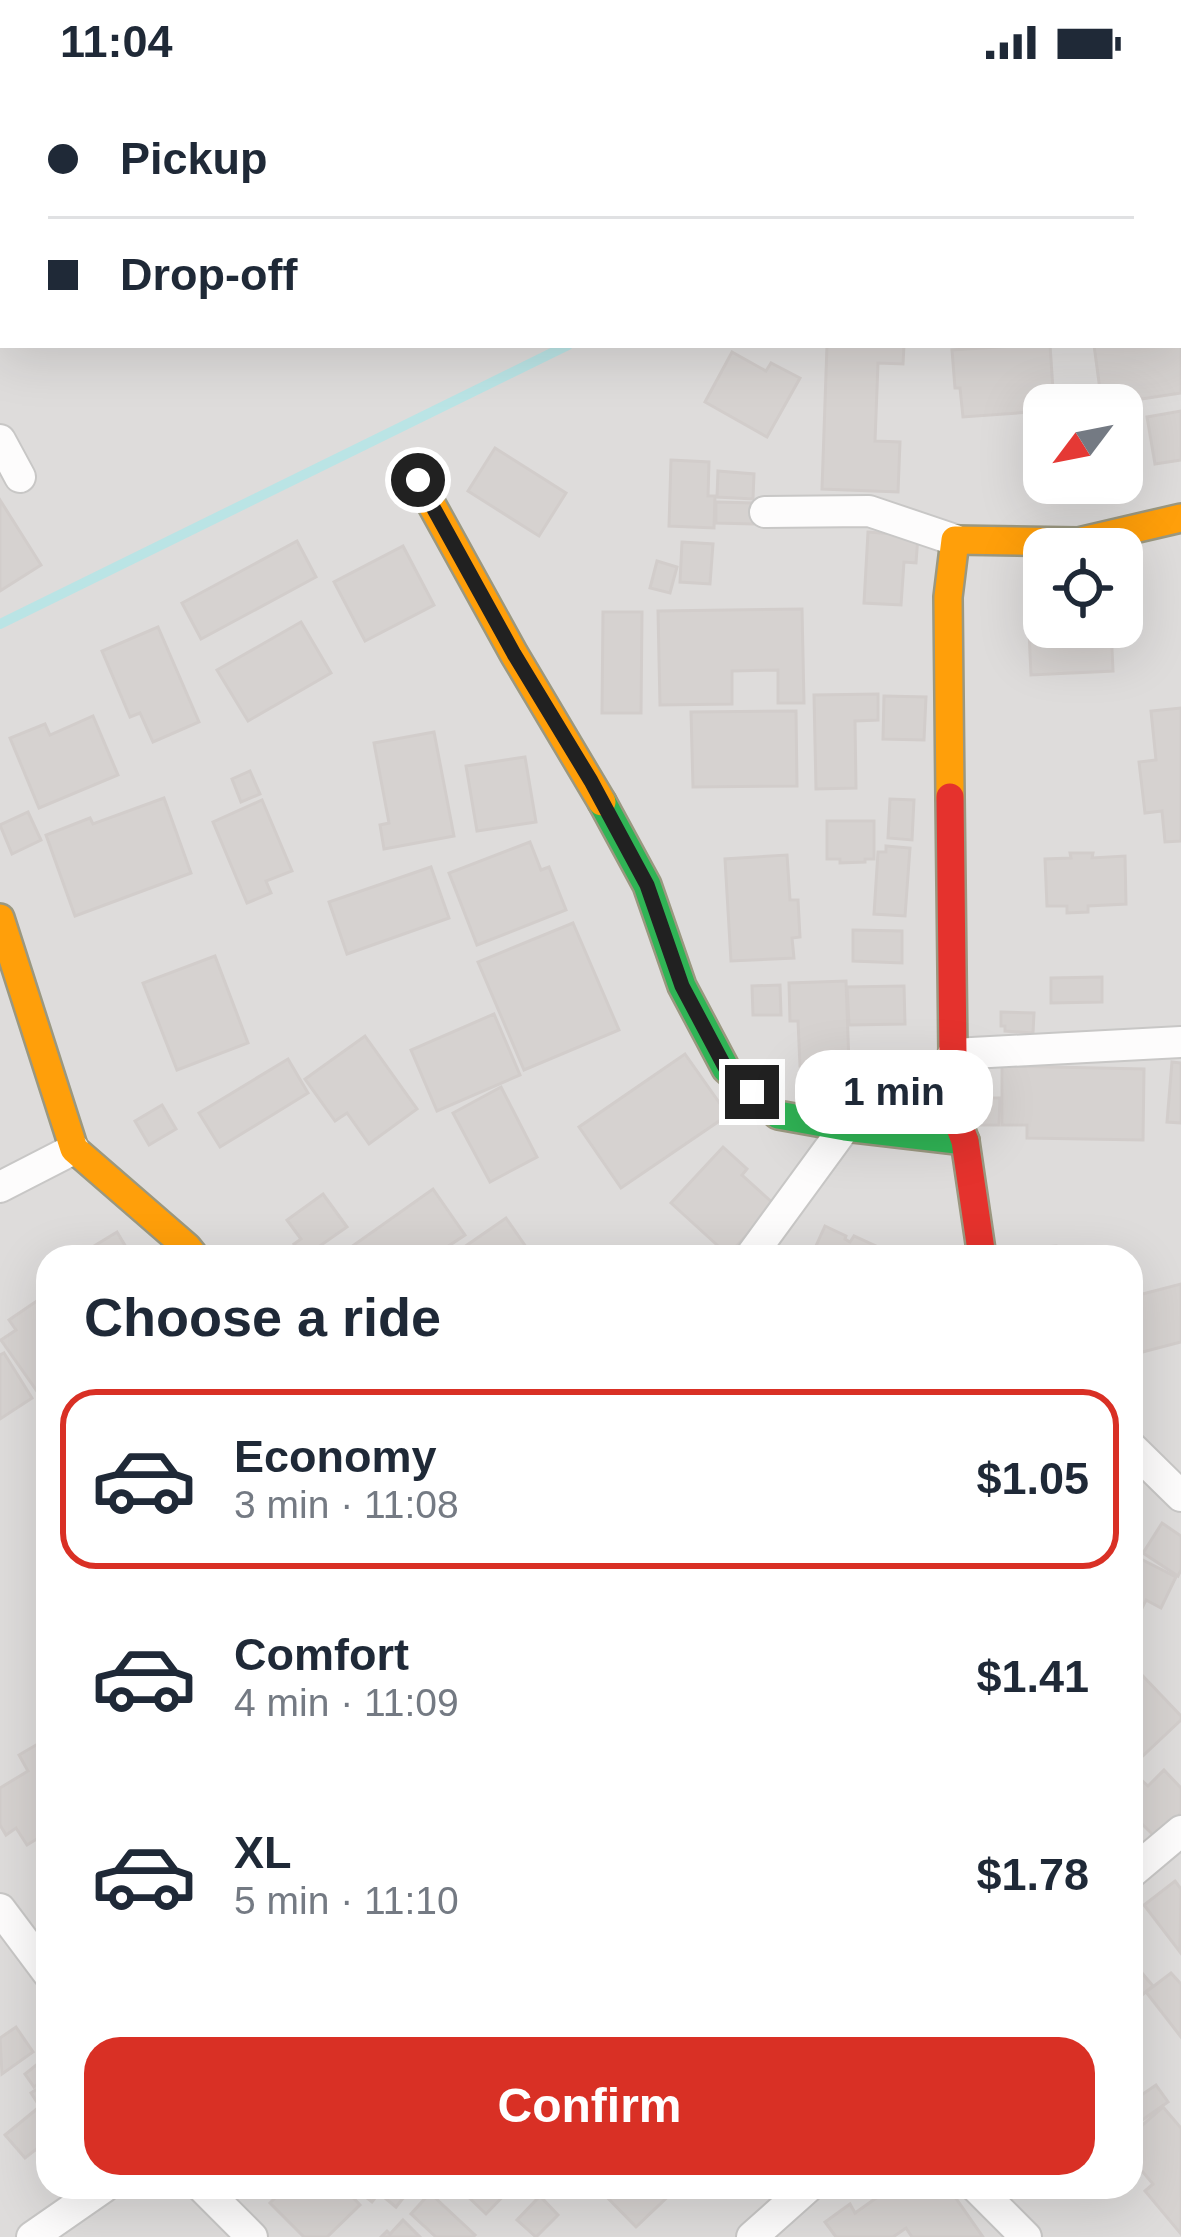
<!DOCTYPE html>
<meta charset="utf-8">
<style>
body{margin:0;font-family:Helvetica,sans-serif;background:#f6f6f7;color:#1f2937;height:100vh;display:flex;flex-direction:column;font-size:45px;white-space:nowrap}
*{box-sizing:border-box;margin:0}
p{font-size:39px;color:#747a83}
.icon{flex:none;width:66px;height:66px;fill:none;stroke:currentColor;stroke-width:2;stroke-linecap:round;stroke-linejoin:round}
.map{position:relative;flex:1;overflow:hidden}
.panel{position:absolute;left:36px;top:1161px;width:1107px;height:954px;display:flex;flex-direction:column;background:#fff;border-radius:36px;box-shadow:0 12px 48px #0002}
.panel>*{flex:none}
.banner{position:absolute;left:0px;top:0px;width:1182px;height:264px;box-shadow:0 12px 48px #0002;display:grid;align-content:center;height:264px;padding:0 48px;background:#fff}
.needle{width:78px;rotate:238deg}
.tools{position:absolute;left:1023px;top:300px;display:grid;gap:24px}
.tools a{display:grid;place-items:center;width:120px;height:120px;border-radius:24px;background:#fff;box-shadow:0 12px 48px #0002;font-size:60px}
.end{position:absolute;width:54px;height:54px;margin:-27px;border:15px solid #212121;background:#fff;box-shadow:0 0 0 6px #fff}
.from{border-radius:50%}
.bubble{position:absolute;height:84px;border-radius:36px;background:#fff;box-shadow:0 12px 48px #0002;font-size:39px;font-weight:600;line-height:84px;text-align:center}
.banner b{display:flex;align-items:center;gap:42px;height:114px;font-size:45px}
.banner b+b{border-top:3px solid #e0e1e3}
.banner i{width:30px;height:30px;background:#1f2937}
ul{padding:0;list-style:none}
li{display:flex;align-items:center;gap:36px;height:180px;margin:0 24px 18px;padding:0 24px;border:6px solid transparent;border-radius:36px}
li div{flex:1}
li b{display:block;font-size:45px}
li em{font-style:normal;font-weight:600}
li.active{border-color:#d93025}
li>.icon{width:108px;height:108px;stroke-width:1.5}
h2{padding:0 48px;font-size:54px;line-height:144px}
.primary-button{display:flex;gap:24px;margin-top:auto;padding:24px 48px}
.primary-button a{flex:1;height:138px;border-radius:36px;background:#d93025;color:#fff;font-size:48px;font-weight:600;line-height:138px;text-align:center}
.status{display:flex;justify-content:space-between;align-items:center;height:84px;padding:0 60px;background:#fff;direction:ltr}
.status svg{height:33px;fill:currentColor}
.map>svg:first-child{display:block}
.residential{fill:#dedcdb;fill-rule:evenodd}
.lines{fill:none;stroke-linecap:round;stroke-linejoin:round}
.stream{stroke:#bae4e5;stroke-width:10}
.building{fill:#d6d2d0;stroke:#d2cdcb;stroke-width:3}
.street-casing{stroke:#c8c7c6;stroke-width:34}
.fast-casing{stroke:#9b9880;stroke-width:32}
.slow-casing{stroke:#9b9880;stroke-width:32}
.jam-casing{stroke:#9b9880;stroke-width:32}
.street{stroke:#fdfcfc;stroke-width:30}
.fast{stroke:#30b455;stroke-width:27}
.slow{stroke:#ff9f0a;stroke-width:27}
.jam{stroke:#e5322d;stroke-width:27}
.route{stroke:#212121;stroke-width:15}
</style>
<div class="status"><b>11:04</b><svg viewBox="0 0 49 12"><path d="M0 12V9h3v3zM5 12V6h3v6zM10 12V3h3v9zM15 12V0h3v12zM26 1h20v11H26zM47 4h2v5h-2z"/></svg></div>
<div class="map">
<svg width="1181" height="2153" viewBox="0 0 1181 2153">
<rect width="100%" height="100%" fill="#efecea"/>
<path class="residential" d="M0 0H1181V2153H0ZM3 3H1179V261H3ZM1044 321H1122V399H1044ZM1044 465H1122V543H1044ZM48 1173H1131V2103H48Z"/>
<g class="lines">
<g class="stream">
<polyline points="1179,8 1181,7"/>
<polyline points="0,540 568,261"/>
</g>
</g>
<g class="building">
<polygon points="1181,244 1181,309 1102,321 1094,261 1179,261"/>
<polygon points="827,261 904,261 903,280 878,279 875,357 900,358 898,408 822,405"/>
<polygon points="1029,261 1050,261 1054,321 1044,321 1044,327 963,333 960,304 955,304 952,266"/>
<polygon points="732,268 766,287 771,279 800,294 767,353 705,318"/>
<polygon points="1181,327 1181,376 1155,380 1147,333"/>
<polygon points="1044,330 1044,399 1093,401 1036,408 1026,332"/>
<polygon points="495,364 566,409 539,452 468,407"/>
<polygon points="671,376 709,378 708,412 715,412 714,444 669,442"/>
<polygon points="718,387 754,390 753,415 717,413"/>
<polygon points="0,416 41,481 0,507"/>
<polygon points="716,418 754,419 753,440 716,439"/>
<polygon points="868,448 918,452 916,479 904,478 901,521 864,519"/>
<polygon points="297,457 316,493 201,555 182,519"/>
<polygon points="682,458 713,460 710,500 680,498"/>
<polygon points="403,462 434,521 365,557 334,498"/>
<polygon points="657,477 677,483 670,509 650,504"/>
<polygon points="802,525 804,619 778,619 778,586 732,587 732,620 660,621 658,527"/>
<polygon points="1044,526 1044,543 1111,543 1113,587 1031,591 1028,527"/>
<polygon points="603,528 642,528 641,629 602,629"/>
<polygon points="301,538 331,589 248,637 217,586"/>
<polygon points="158,543 199,638 153,658 140,629 130,633 102,567"/>
<polygon points="878,610 878,636 855,637 856,704 816,705 814,611"/>
<polygon points="884,612 926,613 924,656 883,655"/>
<polygon points="1181,624 1181,757 1165,758 1162,727 1145,729 1139,678 1156,676 1151,627"/>
<polygon points="796,627 797,702 693,703 691,628"/>
<polygon points="93,632 118,691 39,724 10,654 45,640 50,651"/>
<polygon points="434,648 454,752 384,765 380,741 389,739 374,659"/>
<polygon points="525,673 536,738 477,747 466,682"/>
<polygon points="250,687 260,710 241,718 232,695"/>
<polygon points="164,714 191,789 75,832 46,751 90,734 93,740"/>
<polygon points="890,715 914,716 912,756 888,754"/>
<polygon points="262,716 292,787 266,797 271,809 247,819 213,738"/>
<polygon points="28,728 41,756 12,770 0,741"/>
<polygon points="827,737 874,737 874,775 865,775 865,778 840,779 840,775 827,775"/>
<polygon points="530,758 541,786 549,783 566,826 477,861 449,789"/>
<polygon points="886,762 910,764 905,832 874,830 878,768 886,768"/>
<polygon points="1070,769 1093,769 1092,774 1125,772 1126,820 1088,822 1088,828 1067,829 1067,822 1047,822 1045,775 1071,774"/>
<polygon points="787,771 790,816 798,816 800,853 792,854 794,874 731,877 725,775"/>
<polygon points="431,783 449,834 347,870 329,818"/>
<polygon points="573,839 619,946 524,986 478,878"/>
<polygon points="853,846 902,847 902,879 853,877"/>
<polygon points="215,872 248,959 177,986 143,899"/>
<polygon points="1102,893 1102,918 1051,919 1051,894"/>
<polygon points="846,897 849,980 800,982 798,937 790,937 789,899"/>
<polygon points="780,901 781,931 753,931 752,902"/>
<polygon points="904,902 905,940 849,941 847,903"/>
<polygon points="1001,928 1034,929 1033,949 1005,947 1005,942 1001,942"/>
<polygon points="494,930 520,991 437,1027 411,966"/>
<polygon points="365,952 417,1025 369,1060 347,1029 335,1037 305,995"/>
<polygon points="685,970 728,1031 621,1104 579,1043"/>
<polygon points="288,975 308,1009 220,1063 199,1029"/>
<polygon points="1172,978 1181,979 1181,1039 1167,1038"/>
<polygon points="1002,982 1144,985 1143,1056 1027,1054 1027,1041 1002,1041"/>
<polygon points="857,996 894,997 892,1024 856,1022"/>
<polygon points="501,1003 537,1073 490,1098 453,1029"/>
<polygon points="980,1014 1000,1014 999,1041 980,1041"/>
<polygon points="162,1021 176,1045 149,1061 135,1037"/>
<polygon points="723,1063 747,1085 742,1091 775,1121 728,1171 671,1119"/>
<polygon points="433,1105 465,1151 432,1173 358,1173 351,1163"/>
<polygon points="323,1110 347,1143 304,1173 294,1160 301,1155 287,1136"/>
<polygon points="506,1134 533,1173 460,1173 457,1168"/>
<polygon points="825,1142 846,1152 845,1155 850,1158 854,1152 900,1173 811,1173"/>
<polygon points="117,1148 132,1173 76,1173"/>
<polygon points="1056,1162 1057,1173 1014,1173 1013,1165"/>
<polygon points="1181,1200 1181,1258 1131,1271 1131,1213"/>
<polygon points="47,1210 48,1319 46,1320 1,1256 16,1246 9,1236"/>
<polygon points="4,1269 32,1314 0,1335 0,1271"/>
<polygon points="1162,1439 1181,1452 1181,1486 1178,1492 1143,1469"/>
<polygon points="1131,1470 1176,1493 1161,1524 1146,1516 1131,1546"/>
<polygon points="1141,1590 1181,1632 1181,1636 1131,1683 1131,1600"/>
<polygon points="48,1654 48,1748 27,1761 16,1744 6,1751 0,1741 0,1704 28,1687 19,1671"/>
<polygon points="1164,1686 1181,1704 1181,1729 1156,1754 1131,1729 1131,1700 1138,1693 1148,1702"/>
<polygon points="1175,1797 1181,1805 1180,1868 1144,1821"/>
<polygon points="1131,1876 1153,1902 1131,1920"/>
<polygon points="1171,1889 1181,1900 1181,1953 1146,1908"/>
<polygon points="16,1943 33,1968 2,1990 0,1954"/>
<polygon points="40,1978 48,1992 34,2003 25,1990"/>
<polygon points="48,1998 48,2035 31,2009"/>
<polygon points="1156,2001 1168,2018 1131,2044 1131,2018"/>
<polygon points="1163,2023 1181,2044 1181,2150 1145,2107 1153,2100 1131,2074 1131,2051"/>
<polygon points="38,2024 48,2037 48,2056 25,2074 5,2051"/>
<polygon points="286,2103 343,2103 360,2121 327,2153 304,2153 270,2119"/>
<polygon points="353,2103 412,2103 396,2123 379,2109 372,2118"/>
<polygon points="462,2103 512,2103 486,2130 460,2105"/>
<polygon points="597,2103 678,2103 636,2143"/>
<polygon points="902,2103 948,2103 983,2153 912,2153 906,2144 893,2153 836,2153 825,2138 850,2120 855,2129 889,2105 892,2110"/>
<polygon points="430,2109 475,2151 473,2153 436,2153 411,2130"/>
<polygon points="540,2112 558,2131 536,2153 517,2136"/>
<polygon points="403,2136 420,2153 381,2153 387,2147 390,2150"/>
</g>
<g class="lines">
<g class="street-casing">
<g id="street">
<polyline points="0,356 20,393"/>
<polyline points="765,428 869,427 955,456"/>
<polyline points="953,970 1181,958"/>
<polyline points="0,1103 74,1065"/>
<polyline points="750,1173 845,1043"/>
<polyline points="1131,1363 1181,1412"/>
<polyline points="1131,1789 1181,1747"/>
<polyline points="0,1825 48,1889"/>
<polyline points="202,2103 252,2153"/>
<polyline points="976,2103 1026,2153"/>
<polyline points="32,2153 104,2103"/>
<polyline points="752,2153 808,2103"/>
</g>
</g>
<g class="fast-casing">
<polyline id="fast" points="602,718 647,801 682,902 726,985 778,1031 845,1043 965,1057"/>
</g>
<g class="slow-casing">
<g id="slow">
<polyline points="418,396 514,570 602,718"/>
<polyline points="950,713 948,513 955,456 1078,458 1181,434"/>
<polyline points="0,834 74,1065 187,1163 195,1173"/>
</g>
</g>
<g class="jam-casing">
<polyline id="jam" points="950,713 953,970 949,1015 965,1057 982,1173"/>
</g>
<use href="#street" class="street"/>
<use href="#fast" class="fast"/>
<use href="#slow" class="slow"/>
<use href="#jam" class="jam"/>
</g>
<g class="lines">
<polyline class="route" points="418,396 514,570 591,697 647,801 682,902 726,985 752,1008"/>
</g>
</svg>
<div class="tools">
<a><svg class="needle" viewBox="-14 -14 28 28"><path d="M0-13l5 13h-10z" fill="#e53935"/><path d="M0 13l5-13h-10z" fill="#747a83"/></svg></a>
<a><svg class="icon" aria-label="locate" viewBox="0 0 24 24"><circle cx="12" cy="12" r="6"/><path d="M12 2v4M12 18v4M2 12h4M18 12h4"/></svg></a>
</div>
<i class="end from" style="left:418px;top:396px"></i>
<i class="end" style="left:752px;top:1008px"></i>
<div class="bubble" style="left:795px;top:966px;width:198px">1 min</div>
<div class="banner">
<b><i class="from"></i>Pickup</b>
<b><i></i>Drop-off</b>
</div>
<section class="panel">
<h2>Choose a ride</h2>
<ul>
<li class="active"><svg class="icon" aria-label="car" viewBox="0 0 24 24"><path d="M5 17H2v-5l4-1 3-4h7l3 4 3 1v5h-3M9 17h6M6 11h13"/><circle cx="7" cy="17" r="2"/><circle cx="17" cy="17" r="2"/></svg><div><b>Economy</b><p>3 min · 11:08</p></div><em>$1.05</em></li>
<li><svg class="icon" aria-label="car" viewBox="0 0 24 24"><path d="M5 17H2v-5l4-1 3-4h7l3 4 3 1v5h-3M9 17h6M6 11h13"/><circle cx="7" cy="17" r="2"/><circle cx="17" cy="17" r="2"/></svg><div><b>Comfort</b><p>4 min · 11:09</p></div><em>$1.41</em></li>
<li><svg class="icon" aria-label="car" viewBox="0 0 24 24"><path d="M5 17H2v-5l4-1 3-4h7l3 4 3 1v5h-3M9 17h6M6 11h13"/><circle cx="7" cy="17" r="2"/><circle cx="17" cy="17" r="2"/></svg><div><b>XL</b><p>5 min · 11:10</p></div><em>$1.78</em></li>
</ul>
<div class="primary-button"><a>Confirm</a></div>
</section>
</div>
